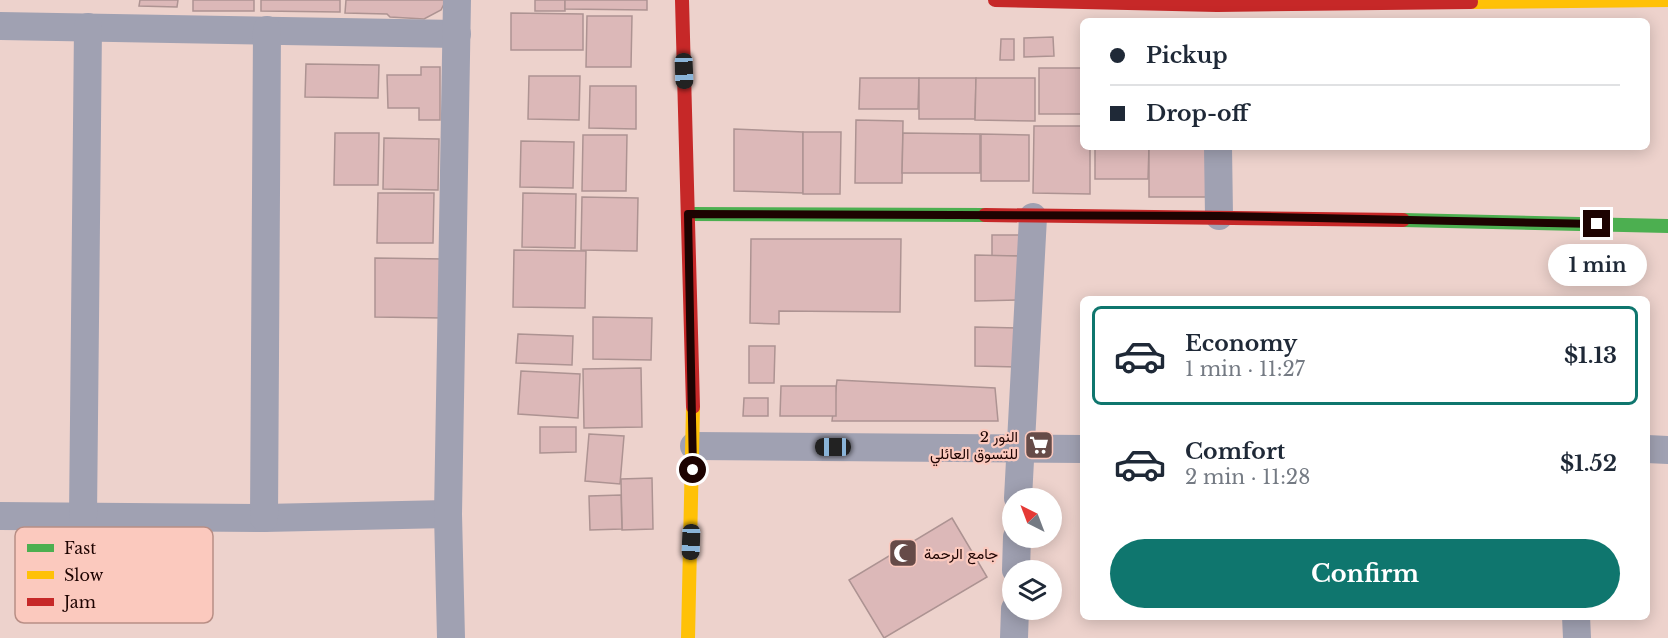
<!DOCTYPE html>
<meta charset="utf-8">
<style>
body{margin:0;font-family:"Libre Baskerville",Vazirmatn,serif;background:#f6f6f7;color:#1f2937;height:100vh;display:flex;flex-direction:column;font-size:22px;white-space:nowrap}
*{box-sizing:border-box;margin:0}
p{font-size:20px;color:#747a83}
.icon{flex:none;width:33px;height:33px;fill:none;stroke:currentColor;stroke-width:2;stroke-linecap:round;stroke-linejoin:round}
.map{position:relative;flex:1;overflow:hidden}
.side{position:absolute;left:1080px;top:296px;width:570px;height:324px;display:flex;flex-direction:column;background:#fff;border-radius:9px;box-shadow:0 3px 15px #0003}
.side>*{flex:none}
.guide{position:absolute;left:1080px;top:18px;width:570px;height:132px;border-radius:9px;box-shadow:0 3px 15px #0003;display:grid;align-content:center;height:132px;padding:0 30px;background:#fff}
.needle{width:39px;rotate:318deg}
.tools{position:absolute;left:1002px;top:488px;display:grid;gap:12px}
.tools a{display:grid;place-items:center;width:60px;height:60px;border-radius:50%;background:#fff;box-shadow:0 3px 15px #0003;font-size:30px}
.end{position:absolute;width:27px;height:27px;margin:-14px;border:8px solid #1d0301;background:#fff;box-shadow:0 0 0 3px #fff}
.from{border-radius:50%}
.bubble{position:absolute;height:42px;border-radius:21px;background:#fff;box-shadow:0 3px 15px #0003;font-size:20px;font-weight:800;line-height:42px;text-align:center}
.car{position:absolute;width:18px;height:36px;margin:-18px -9px;border-radius:8px;box-shadow:0 0 4px 2px #0007;background:linear-gradient(#222 24%,#8ab4d8 0 40%,#222 0 76%,#8ab4d8 0 86%,#222 0)}
.guide b{display:flex;align-items:center;gap:21px;height:57px;font-size:22px}
.guide b+b{border-top:2px solid #e0e1e3}
.guide i{width:15px;height:15px;background:#1f2937}
ul{padding:10px 0 0;list-style:none}
li{display:flex;align-items:center;gap:18px;height:99px;margin:0 12px 9px;padding:0 18px;border:3px solid transparent;border-radius:9px}
li div{flex:1}
li b{display:block;font-size:22px}
li em{font-style:normal;font-weight:800}
li.active{border-color:#0f766e}
li>.icon{width:54px;height:54px;stroke-width:1.5}
.primary-button{display:flex;gap:12px;margin-top:auto;padding:12px 30px}
.primary-button a{flex:1;height:69px;border-radius:36px;background:#0f766e;color:#fff;font-size:24px;font-weight:800;line-height:69px;text-align:center}
.map>svg:first-child{display:block}
.building{fill:#dcb8b8;stroke:#ad9392;stroke-width:1.5}
.lines{fill:none;stroke-linecap:round;stroke-linejoin:round}
.street{stroke:#a0a1b2;stroke-width:28}
.fast{stroke:#4caf50;stroke-width:14}
.slow{stroke:#ffc107;stroke-width:14}
.jam{stroke:#c62828;stroke-width:14}
.route{stroke:#1d0301;stroke-width:8}
.labels{text-anchor:middle;dominant-baseline:central;stroke-width:4.5;stroke-linejoin:round;paint-order:stroke}
.poi-label{font-size:15px;fill:#1d0301;stroke:#fbc9be;text-anchor:end}
.key{fill:#fbc9be;stroke:#b88e85;stroke-width:1.5}
.key-label{font-size:16px;fill:#1d0301}
</style>
<div class="map">
<svg width="1668" height="638" viewBox="0 0 1668 638">
<rect width="100%" height="100%" fill="#edd2cc"/>
<g class="building">
<polygon points="140,0 178,0 177,7 139,6"/>
<rect x="193" y="0" width="61" height="11"/>
<polygon points="261,0 340,0 340,12 261,11"/>
<polygon points="346,0 446,0 441,10 424,19 390,17 387,14 345,13"/>
<rect x="535" y="0" width="30" height="11"/>
<polygon points="565,0 647,0 647,10 565,9"/>
<polygon points="511,13 583,14 583,50 511,50"/>
<polygon points="587,16 632,16 631,67 586,67"/>
<polygon points="1053,37 1054,56 1024,57 1024,38"/>
<polygon points="1001,39 1014,39 1014,60 1000,60"/>
<polygon points="306,64 379,65 378,98 305,97"/>
<polygon points="421,67 440,67 440,120 419,120 419,108 388,108 387,75 421,75"/>
<rect x="1039" y="68" width="44" height="46"/>
<polygon points="529,76 580,76 579,120 528,119"/>
<polygon points="860,78 919,78 918,109 859,109"/>
<polygon points="919,78 976,78 975,119 919,119"/>
<polygon points="976,78 1035,78 1035,121 975,120"/>
<polygon points="590,86 636,86 636,129 589,128"/>
<polygon points="856,120 903,121 902,183 855,183"/>
<polygon points="1034,126 1083,126 1083,147 1090,147 1090,194 1033,193"/>
<polygon points="734,129 803,132 803,193 734,191"/>
<polygon points="803,132 841,132 840,194 803,194"/>
<polygon points="335,133 379,133 378,185 334,185"/>
<polygon points="903,133 980,134 980,173 902,173"/>
<polygon points="981,134 1029,135 1029,181 981,181"/>
<polygon points="583,135 627,135 626,191 582,191"/>
<polygon points="384,138 439,139 438,190 383,189"/>
<polygon points="521,141 574,142 573,188 520,187"/>
<polygon points="1095,147 1149,147 1148,179 1095,179"/>
<rect x="1149" y="147" width="60" height="50"/>
<polygon points="378,193 434,193 433,243 377,243"/>
<polygon points="523,193 576,194 575,248 522,247"/>
<polygon points="582,197 638,198 637,251 581,250"/>
<rect x="992" y="235" width="30" height="21"/>
<polygon points="751,239 901,239 900,312 779,311 779,324 750,323"/>
<polygon points="514,250 586,251 585,308 513,307"/>
<polygon points="975,255 1022,256 1022,300 975,301"/>
<polygon points="375,258 445,259 444,318 375,317"/>
<polygon points="593,317 652,318 651,360 593,359"/>
<polygon points="975,327 1019,328 1019,367 975,366"/>
<polygon points="518,334 573,336 572,365 516,363"/>
<polygon points="749,346 775,346 774,383 749,383"/>
<polygon points="641,368 642,427 584,428 583,369"/>
<polygon points="521,371 580,374 578,418 518,414"/>
<polygon points="837,380 995,388 998,421 832,421"/>
<polygon points="781,386 836,386 836,416 780,416"/>
<polygon points="744,398 768,398 768,416 743,416"/>
<polygon points="540,427 576,427 576,452 540,453"/>
<polygon points="589,434 624,436 620,484 585,481"/>
<polygon points="652,478 653,529 622,530 621,479"/>
<polygon points="621,495 622,529 590,530 589,496"/>
<polygon points="952,518 987,577 884,638 849,580"/>
</g>
<g class="lines">
<g class="street">
<polyline points="0,26 457,34"/>
<polyline points="1218,147 1219,216"/>
<polyline points="694,446 1083,449"/>
<polyline points="1647,449 1668,450"/>
<polyline points="1018,498 1033,217"/>
<polyline points="0,516 264,518 448,514"/>
<polyline points="83,517 88,27"/>
<polyline points="264,518 267,30"/>
<polyline points="1016,570 1017,537"/>
<polyline points="1576,616 1577,638"/>
<polyline points="451,638 448,514 457,0"/>
<polyline points="1014,638 1015,609"/>
</g>
<g class="fast">
<polyline points="688,214 985,215"/>
<polyline points="1403,220 1668,226"/>
</g>
<g class="slow">
<polyline points="1471,2 1668,0"/>
<polyline points="688,638 693,407"/>
</g>
<g class="jam">
<polyline points="682,0 693,407"/>
<polyline points="995,0 1217,5 1471,2"/>
<polyline points="985,215 1403,220"/>
</g>
</g>
<g class="lines">
<polyline class="route" points="693,470 688,214 1219,216 1597,224"/>
</g>
<defs>
<g id="supermarket-square" transform="scale(1.5)"><rect x="-9" y="-9" width="18" height="18" rx="4" fill="#664b48" stroke="#fbc9be"/><path d="M-6-5.5h2.5l.6 2H6L4.5 2H-2.5L-4.4-4H-6ZM-1.5 3.2a1.3 1.3 0 1 0 .1 0ZM3 3.2a1.3 1.3 0 1 0 .1 0Z" fill="#fff"/></g>
<g id="mosque-square" transform="scale(1.5)"><rect x="-9" y="-9" width="18" height="18" rx="4" fill="#664b48" stroke="#fbc9be"/><path d="M3.5-4.9A6 6 0 1 0 3.5 4.9A5 5 0 1 1 3.5-4.9Z" fill="#fff"/></g>
</defs>
<g fill-rule="evenodd">
<use href="#supermarket-square" x="1039" y="445"/>
<use href="#mosque-square" x="903" y="553"/>
</g>
<g class="labels">
<g class="poi-label">
<text x="1018" y="436">النور 2<tspan x="1018" dy="17">للتسوق العائلي</tspan></text>
<text x="924" y="553" text-anchor="start">جامع الرحمة</text>
</g>
</g>
<rect x="15" y="527" width="198" height="96" rx="9" class="key"/>
<rect x="27" y="544" width="27" height="8" fill="#4caf50"/>
<rect x="27" y="571" width="27" height="8" fill="#ffc107"/>
<rect x="27" y="598" width="27" height="8" fill="#c62828"/>
<g class="key-label">
<text x="64" y="554">Fast</text>
<text x="64" y="581">Slow</text>
<text x="64" y="608">Jam</text>
</g>
</svg>
<div class="tools">
<a><svg class="needle" viewBox="-14 -14 28 28"><path d="M0-13l5 13h-10z" fill="#e53935"/><path d="M0 13l5-13h-10z" fill="#747a83"/></svg></a>
<a><svg class="icon" aria-label="layers" viewBox="0 0 24 24"><path d="M12 4l9 5-9 5-9-5zM3 14l9 5 9-5"/></svg></a>
</div>
<i class="end from" style="left:693px;top:470px"></i>
<i class="end" style="left:1597px;top:224px"></i>
<div class="bubble" style="left:1548px;top:244px;width:99px">1 min</div>
<i class="car" style="left:684px;top:71px;rotate:178deg"></i>
<i class="car" style="left:833px;top:447px;rotate:270deg"></i>
<i class="car" style="left:691px;top:542px;rotate:182deg"></i>
<div class="guide">
<b><i class="from"></i>Pickup</b>
<b><i></i>Drop-off</b>
</div>
<section class="side">
<ul>
<li class="active"><svg class="icon" aria-label="car" viewBox="0 0 24 24"><path d="M5 17H2v-5l4-1 3-4h7l3 4 3 1v5h-3M9 17h6M6 11h13"/><circle cx="7" cy="17" r="2"/><circle cx="17" cy="17" r="2"/></svg><div><b>Economy</b><p>1 min · 11:27</p></div><em>$1.13</em></li>
<li><svg class="icon" aria-label="car" viewBox="0 0 24 24"><path d="M5 17H2v-5l4-1 3-4h7l3 4 3 1v5h-3M9 17h6M6 11h13"/><circle cx="7" cy="17" r="2"/><circle cx="17" cy="17" r="2"/></svg><div><b>Comfort</b><p>2 min · 11:28</p></div><em>$1.52</em></li>
</ul>
<div class="primary-button"><a>Confirm</a></div>
</section>
</div>
